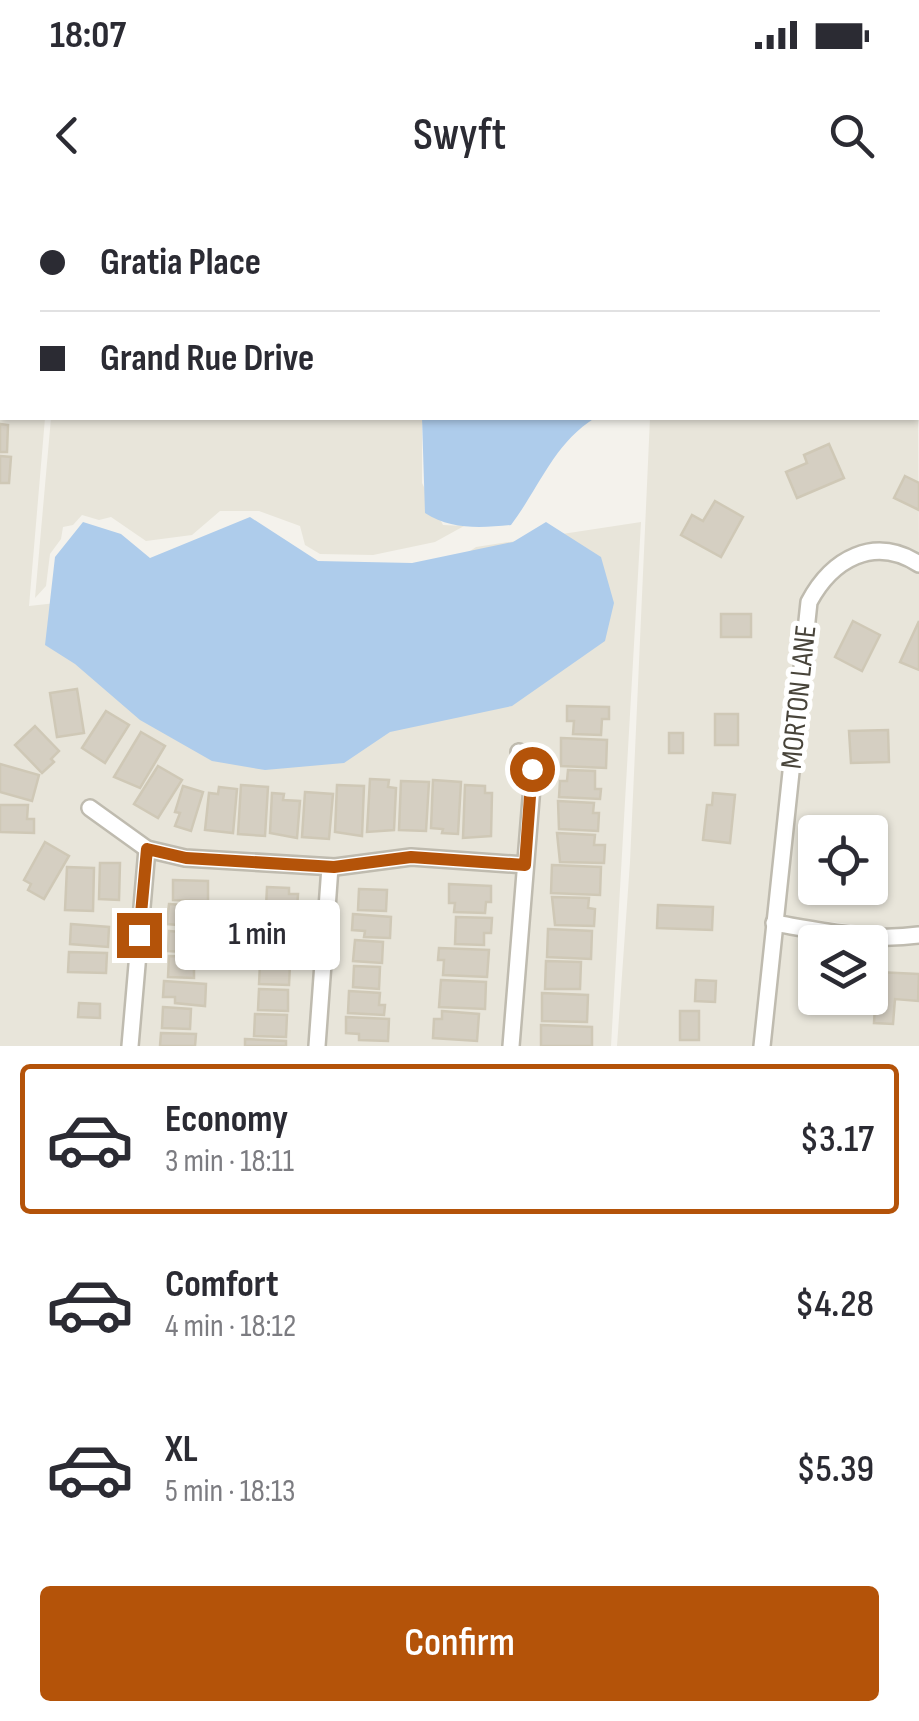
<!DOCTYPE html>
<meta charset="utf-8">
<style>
body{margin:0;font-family:"Sofia Sans Condensed",sans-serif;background:#f7f7f7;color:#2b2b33;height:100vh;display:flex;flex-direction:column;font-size:38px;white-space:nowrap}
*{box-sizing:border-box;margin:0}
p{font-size:32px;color:#7c7c81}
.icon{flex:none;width:55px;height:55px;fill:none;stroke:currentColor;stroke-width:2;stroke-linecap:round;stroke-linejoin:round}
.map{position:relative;height:846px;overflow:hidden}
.drawer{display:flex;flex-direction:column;background:#fff;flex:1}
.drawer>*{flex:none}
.guide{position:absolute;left:0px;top:0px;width:920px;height:220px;box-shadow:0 2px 8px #0004;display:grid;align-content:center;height:220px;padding:0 40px;background:#fff}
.controls{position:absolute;left:798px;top:615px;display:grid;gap:20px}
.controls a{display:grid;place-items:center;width:90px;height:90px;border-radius:10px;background:#fff;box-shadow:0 2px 8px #0004;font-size:50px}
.end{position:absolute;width:45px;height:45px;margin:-22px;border:12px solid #b45309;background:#fff;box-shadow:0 0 0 5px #fff}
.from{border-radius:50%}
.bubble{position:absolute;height:70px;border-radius:10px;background:#fff;box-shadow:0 2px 8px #0004;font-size:32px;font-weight:600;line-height:70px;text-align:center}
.guide b{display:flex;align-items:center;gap:35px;height:95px;font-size:38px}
.guide b+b{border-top:2px solid #e1e1e2}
.guide i{width:25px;height:25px;background:#2b2b33}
ul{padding:18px 0 0;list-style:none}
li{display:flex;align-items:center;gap:30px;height:150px;margin:0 20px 15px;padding:0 20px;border:5px solid transparent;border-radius:10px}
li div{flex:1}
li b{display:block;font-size:38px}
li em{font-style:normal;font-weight:600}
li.current{border-color:#b45309}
li>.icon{width:90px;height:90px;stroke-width:1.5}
.action{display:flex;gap:20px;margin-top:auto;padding:20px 40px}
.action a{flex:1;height:115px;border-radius:10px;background:#b45309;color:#fff;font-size:40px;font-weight:600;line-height:115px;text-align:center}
.status{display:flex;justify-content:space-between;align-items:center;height:70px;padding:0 50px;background:#fff;direction:ltr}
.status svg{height:28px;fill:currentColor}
header{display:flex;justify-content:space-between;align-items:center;height:130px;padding:0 40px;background:#fff;font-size:45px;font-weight:600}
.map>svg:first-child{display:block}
.residential{fill:#e8e5da;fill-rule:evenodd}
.water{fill:#aecceb}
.building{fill:#d5cfc2;stroke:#cfc8b6;stroke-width:2.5}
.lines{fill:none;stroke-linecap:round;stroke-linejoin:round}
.street-casing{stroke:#bfbbaf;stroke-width:20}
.street{stroke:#fff;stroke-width:15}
.route{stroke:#b45309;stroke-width:12}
.labels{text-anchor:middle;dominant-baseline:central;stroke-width:10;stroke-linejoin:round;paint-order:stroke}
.street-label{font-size:30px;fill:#48443a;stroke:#fff}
</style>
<div class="status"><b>18:07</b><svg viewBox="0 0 49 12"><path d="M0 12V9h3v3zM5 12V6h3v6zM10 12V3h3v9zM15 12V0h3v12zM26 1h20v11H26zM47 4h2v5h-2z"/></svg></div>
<header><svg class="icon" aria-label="back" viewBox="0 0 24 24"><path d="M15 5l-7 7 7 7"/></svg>Swyft<svg class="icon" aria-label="search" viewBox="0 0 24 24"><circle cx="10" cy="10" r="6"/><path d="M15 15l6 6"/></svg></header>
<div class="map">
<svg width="919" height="846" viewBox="0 0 919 846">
<rect width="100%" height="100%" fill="#f4f2ec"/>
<g class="residential">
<polygon points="0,0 565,0 2,2 0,15"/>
<polygon points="0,21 2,21 2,218 45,218 29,406 460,358 476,347 641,322 611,846 0,846"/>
<polygon points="918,209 919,355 903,345 881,341 860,345 815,376 802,401 754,846 617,846 630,662 650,218 918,218"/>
<polygon points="51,218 422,218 422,283 443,325 464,326 435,342 373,355 320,354 305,345 300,326 259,311 220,311 192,335 146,341 111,317 99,320 82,315 73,325 63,327 61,339 50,354 46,386 35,398"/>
<path d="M880 357 900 361 919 373V727L897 730 782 716 816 405 825 388 846 371 864 361ZM815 632H870V688H815Z"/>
<polygon points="780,733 845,742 815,742 815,798 870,798 870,744 919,743 919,846 769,846"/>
</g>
<g class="water">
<polygon points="565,0 893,0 895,2 563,2"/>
<path d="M422 218H595C554 243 539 288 511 325 481 328 451 330 425 313Z"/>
<polygon points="250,317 318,361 412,363 513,342 546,322 601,357 614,403 605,441 512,506 390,532 344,563 265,570 212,561 140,520 75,464 45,445 55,357 83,322 121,334 150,358"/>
</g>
<g class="building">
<polygon points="0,224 8,225 7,252 0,252"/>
<polygon points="829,244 844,278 797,298 786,272 807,263 804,255"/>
<polygon points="0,256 11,257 9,283 0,283"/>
<polygon points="905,276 919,283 919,310 894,298"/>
<polygon points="715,301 743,317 721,357 681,335 692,315 703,321"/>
<rect x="721" y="414" width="30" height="23"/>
<polygon points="853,421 880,435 862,471 835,457"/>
<polygon points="919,421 919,470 900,462"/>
<polygon points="77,489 84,533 57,537 50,493"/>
<polygon points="567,506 609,507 609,519 602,519 601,535 573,534 574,521 567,521"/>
<polygon points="106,511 129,525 105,563 82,548"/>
<rect x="715" y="514" width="23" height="31"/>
<polygon points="35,526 59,551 51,559 54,562 42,573 15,545"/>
<polygon points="888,530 889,562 851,563 849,531"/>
<polygon points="141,532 165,546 140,588 114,577"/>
<rect x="669" y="533" width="14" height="20"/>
<polygon points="561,538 607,540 606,568 561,566"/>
<polygon points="0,564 39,575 32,601 0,592"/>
<polygon points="158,566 182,580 158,618 134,604"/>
<polygon points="568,570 595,571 595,589 601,589 600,599 559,597 560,581 567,581"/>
<polygon points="370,579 389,580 388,587 396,588 394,630 367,632"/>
<polygon points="433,580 461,582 458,634 442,633 443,629 431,628"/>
<polygon points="401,581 429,582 426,631 399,630"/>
<polygon points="241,585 268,587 265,636 238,634"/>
<polygon points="337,585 364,586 362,636 335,632"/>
<polygon points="465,585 485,586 485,593 492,593 491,636 463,638"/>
<polygon points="183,586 203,592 191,631 175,626 180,613 175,612"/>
<polygon points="219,587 237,589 233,633 205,630 209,593 218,594"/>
<polygon points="305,592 333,594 329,639 302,637"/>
<polygon points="272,593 284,594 283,600 300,601 297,638 270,633"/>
<polygon points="713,593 735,595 730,643 703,640 707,605 712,605"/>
<polygon points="558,601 594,603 593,613 599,613 598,631 559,629"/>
<polygon points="0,605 28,605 27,619 34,619 34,633 0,632"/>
<polygon points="557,633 595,635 594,645 605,645 604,663 560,662"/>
<polygon points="870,641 879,643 877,659 870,659"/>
<polygon points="45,642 69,656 44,699 28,690 31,684 24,680"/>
<polygon points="100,663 120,663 119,700 99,699"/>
<polygon points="552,665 601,667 600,695 551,693"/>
<polygon points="67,667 94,668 93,711 65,710"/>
<polygon points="173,680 208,681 208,701 173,700"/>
<polygon points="449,684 491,686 491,702 486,702 485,713 454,712 455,703 449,703"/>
<polygon points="267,687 289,688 289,694 298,694 297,709 266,707"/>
<polygon points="359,689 387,690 386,711 358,710"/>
<polygon points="552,697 589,698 588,708 595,709 594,726 555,725"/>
<polygon points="169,704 199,706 198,717 204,717 203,727 167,724"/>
<polygon points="658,705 713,707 712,730 657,728"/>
<polygon points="257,713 295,714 294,734 256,733"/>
<polygon points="353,714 391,717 390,738 364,737 365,731 352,730"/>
<polygon points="456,717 492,718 491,733 484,733 484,745 455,744"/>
<polygon points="71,724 109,727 108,747 70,744"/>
<polygon points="548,729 592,731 591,759 547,757"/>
<polygon points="169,731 204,734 202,753 168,751"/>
<polygon points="262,738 293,739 292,760 261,759"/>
<polygon points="355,740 383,742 382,763 353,761"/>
<polygon points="439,748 489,750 487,777 443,775 444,760 438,760"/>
<polygon points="69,752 107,753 106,773 68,772"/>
<polygon points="169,756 194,757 194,778 168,777"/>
<polygon points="546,761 581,762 580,789 545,789"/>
<polygon points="260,764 290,765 289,785 259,784"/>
<polygon points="354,766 380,767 379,789 353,787"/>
<polygon points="877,772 919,774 918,801 895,799 893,824 874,823"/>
<rect x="807" y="776" width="8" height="21"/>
<polygon points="441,780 486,782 485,809 439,807"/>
<polygon points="696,780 716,781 715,802 695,801"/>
<polygon points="164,781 206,784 205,806 175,803 175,797 163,797"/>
<polygon points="259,789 288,790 288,811 258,810"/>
<polygon points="349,791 380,793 379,805 385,805 384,815 348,813"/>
<polygon points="542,793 588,795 587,822 542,821"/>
<polygon points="79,803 100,804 100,818 78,817"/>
<polygon points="163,807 191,809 190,829 162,828"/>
<polygon points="442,811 479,814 477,841 433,838 434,819 442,819"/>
<rect x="680" y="811" width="19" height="29"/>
<polygon points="255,814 287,815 286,837 254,836"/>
<polygon points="346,817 389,819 388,841 359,840 359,834 346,833"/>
<polygon points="541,825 592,827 592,846 541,846"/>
<polygon points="161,833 196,834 195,846 160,846"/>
<polygon points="245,839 286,841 286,846 245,846"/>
</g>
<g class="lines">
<g class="street-casing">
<g id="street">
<polyline points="90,608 147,649 185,658 335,667 411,657 525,665"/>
<path d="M774 723C821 731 871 742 919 735"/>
<polyline points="130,846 147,649"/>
<polyline points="317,846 330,667"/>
<polyline points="511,846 533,574 529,560 519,552"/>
<path d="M762 846 809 402C832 359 874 335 919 364"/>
</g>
</g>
<use href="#street" class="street"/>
</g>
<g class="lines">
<polyline class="route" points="139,735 147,649 186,658 334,667 411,657 525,665 532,569"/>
</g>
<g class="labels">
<g class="street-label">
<text transform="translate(799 497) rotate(-84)">MORTON LANE</text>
</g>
</g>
</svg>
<div class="controls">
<a><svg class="icon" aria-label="locate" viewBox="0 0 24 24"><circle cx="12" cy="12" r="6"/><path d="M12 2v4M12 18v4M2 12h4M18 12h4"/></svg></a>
<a><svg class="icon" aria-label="layers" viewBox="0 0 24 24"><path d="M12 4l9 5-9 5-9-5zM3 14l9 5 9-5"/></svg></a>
</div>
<i class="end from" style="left:532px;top:569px"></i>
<i class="end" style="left:139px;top:735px"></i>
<div class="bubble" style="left:175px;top:700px;width:165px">1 min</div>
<div class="guide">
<b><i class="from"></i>Gratia Place</b>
<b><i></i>Grand Rue Drive</b>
</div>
</div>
<section class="drawer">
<ul>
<li class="current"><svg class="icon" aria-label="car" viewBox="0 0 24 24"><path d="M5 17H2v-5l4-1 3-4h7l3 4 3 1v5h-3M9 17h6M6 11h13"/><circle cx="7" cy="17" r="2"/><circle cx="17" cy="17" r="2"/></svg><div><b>Economy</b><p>3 min · 18:11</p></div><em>$3.17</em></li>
<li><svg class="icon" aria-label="car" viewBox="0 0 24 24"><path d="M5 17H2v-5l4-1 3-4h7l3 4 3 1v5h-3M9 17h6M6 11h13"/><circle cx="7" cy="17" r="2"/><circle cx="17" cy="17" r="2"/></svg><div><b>Comfort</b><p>4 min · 18:12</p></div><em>$4.28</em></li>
<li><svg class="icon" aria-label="car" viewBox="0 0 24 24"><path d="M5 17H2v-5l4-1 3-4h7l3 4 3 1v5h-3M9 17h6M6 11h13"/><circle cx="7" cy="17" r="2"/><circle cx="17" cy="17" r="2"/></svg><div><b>XL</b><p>5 min · 18:13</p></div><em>$5.39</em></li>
</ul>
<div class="action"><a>Confirm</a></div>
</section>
